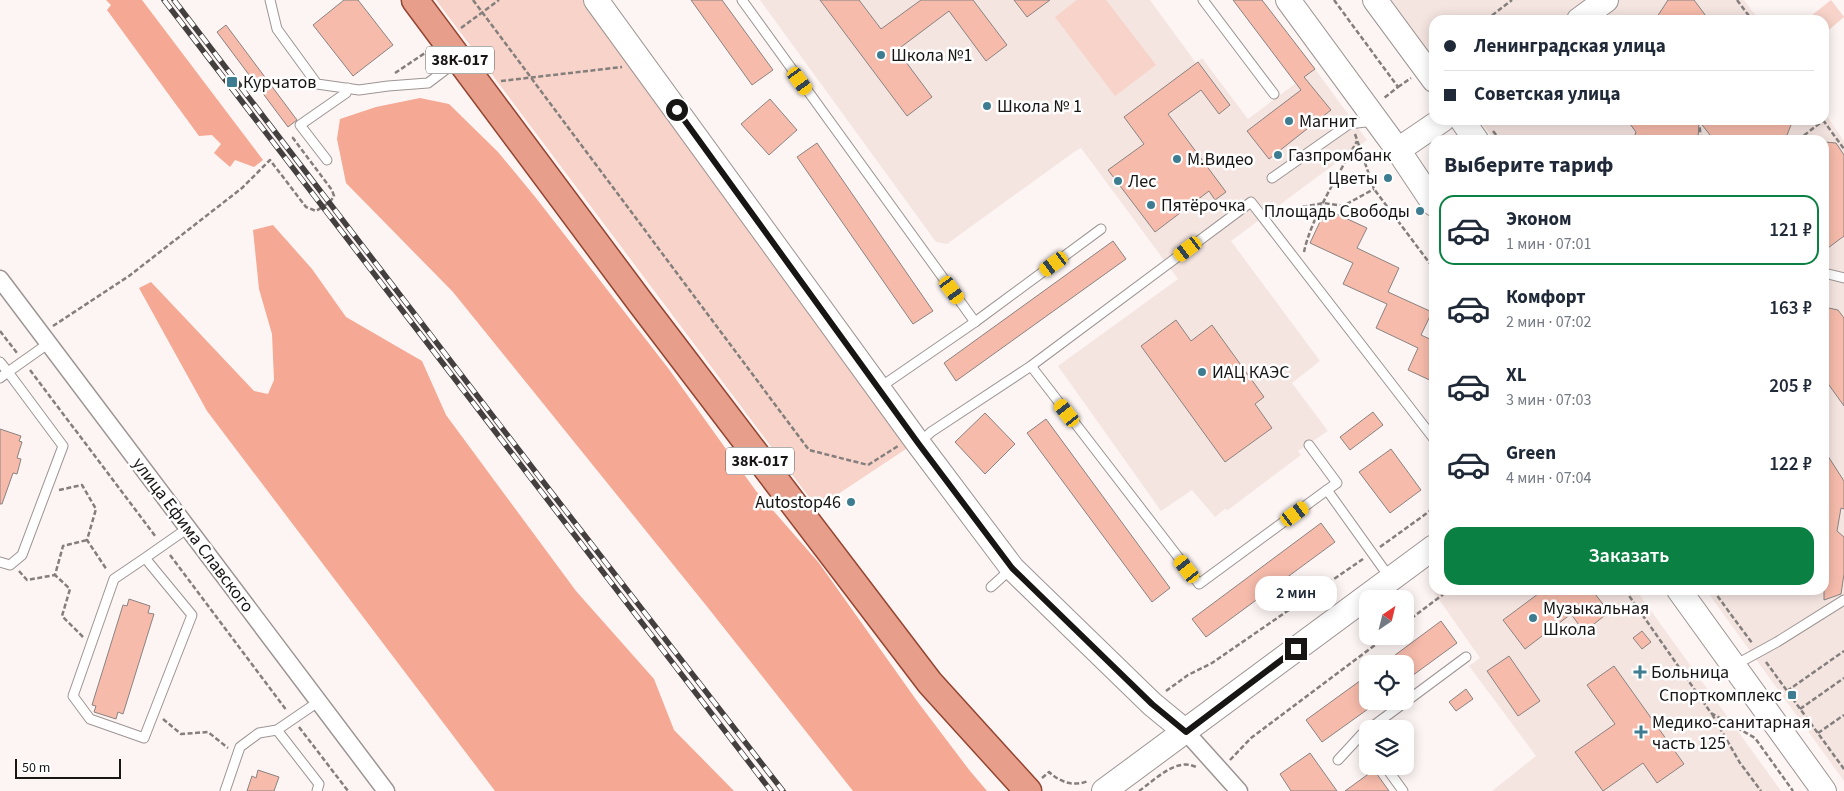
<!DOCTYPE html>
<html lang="ru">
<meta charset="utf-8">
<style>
body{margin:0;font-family:"Source Sans 3",sans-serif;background:#f2f2f3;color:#1f2937;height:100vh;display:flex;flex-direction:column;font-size:19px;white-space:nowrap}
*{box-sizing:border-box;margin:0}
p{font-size:16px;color:#747a83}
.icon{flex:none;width:28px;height:28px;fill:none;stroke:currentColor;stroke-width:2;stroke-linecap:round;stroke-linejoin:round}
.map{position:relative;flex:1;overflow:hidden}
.side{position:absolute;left:1429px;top:135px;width:400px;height:460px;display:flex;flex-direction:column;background:#fff;border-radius:15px;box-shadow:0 2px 12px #0003}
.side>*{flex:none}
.hud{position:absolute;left:1429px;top:15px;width:400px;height:110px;border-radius:15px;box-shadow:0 2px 12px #0003;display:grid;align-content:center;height:110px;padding:0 15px;background:#fff}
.needle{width:32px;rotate:35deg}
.fabs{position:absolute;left:1359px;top:590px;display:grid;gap:10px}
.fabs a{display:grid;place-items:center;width:55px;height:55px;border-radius:10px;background:#fff;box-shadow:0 2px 12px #0003;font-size:25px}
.scale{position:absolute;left:15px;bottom:12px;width:106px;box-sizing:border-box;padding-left:5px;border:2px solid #181615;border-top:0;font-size:14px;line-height:18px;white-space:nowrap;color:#181615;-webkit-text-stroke:4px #fff;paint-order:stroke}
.end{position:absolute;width:22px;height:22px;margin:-11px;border:6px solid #181615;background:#fff;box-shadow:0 0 0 2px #fff}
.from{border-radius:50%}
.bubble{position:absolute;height:35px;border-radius:15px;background:#fff;box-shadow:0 2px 12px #0003;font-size:16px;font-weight:600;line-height:35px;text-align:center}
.car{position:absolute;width:15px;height:30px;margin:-15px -8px;border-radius:6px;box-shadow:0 0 4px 1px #0007;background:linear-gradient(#f5c518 24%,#345 0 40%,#f5c518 0 76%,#345 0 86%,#f5c518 0)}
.hud b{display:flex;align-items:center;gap:18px;height:48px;font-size:19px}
.hud b+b{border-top:1px solid #e0e1e3}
.hud i{width:12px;height:12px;background:#1f2937}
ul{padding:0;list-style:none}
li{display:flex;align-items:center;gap:15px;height:70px;margin:0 10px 8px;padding:0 5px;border:2px solid transparent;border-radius:15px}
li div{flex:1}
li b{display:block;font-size:19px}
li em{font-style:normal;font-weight:600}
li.on{border-color:#0b8043}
li>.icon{width:45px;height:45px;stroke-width:1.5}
h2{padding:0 15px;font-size:22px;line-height:60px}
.action{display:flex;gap:10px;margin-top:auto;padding:10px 15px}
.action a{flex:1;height:58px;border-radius:15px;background:#0b8043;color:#fff;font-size:20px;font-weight:600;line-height:58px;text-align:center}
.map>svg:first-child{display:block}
.built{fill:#f5e5e1}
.green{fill:#f7d3c9}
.forest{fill:#f5a893}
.building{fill:#f6bbab;stroke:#8a8381}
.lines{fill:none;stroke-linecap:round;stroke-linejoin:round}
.lane-casing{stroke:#9d9593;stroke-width:11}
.street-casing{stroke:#9d9593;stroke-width:19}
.secondary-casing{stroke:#9d9593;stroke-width:26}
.primary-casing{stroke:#944531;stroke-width:29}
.path{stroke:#847f7d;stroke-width:2.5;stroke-dasharray:5 2.5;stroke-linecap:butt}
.lane{stroke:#fff;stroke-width:9}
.street{stroke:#fff;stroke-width:16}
.secondary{stroke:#fff;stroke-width:24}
.primary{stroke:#e79f8c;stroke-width:26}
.rail-casing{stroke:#44403f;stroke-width:5.5}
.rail{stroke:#fff;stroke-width:4;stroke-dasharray:11;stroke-linecap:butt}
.route{stroke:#181615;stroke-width:6}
.poi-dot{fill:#3d7c91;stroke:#fff;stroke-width:2}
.labels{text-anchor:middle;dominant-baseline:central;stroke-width:5;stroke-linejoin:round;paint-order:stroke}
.shield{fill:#fff;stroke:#5d5c5b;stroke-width:1}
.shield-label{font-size:16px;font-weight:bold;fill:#181615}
.poi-label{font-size:18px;fill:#181615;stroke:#fff;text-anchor:start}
.street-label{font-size:18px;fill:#181615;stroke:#fff}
</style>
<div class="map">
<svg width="1844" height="791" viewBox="0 0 1844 791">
<rect width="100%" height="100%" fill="#fdf5f3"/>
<g class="built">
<polygon points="760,0 1150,0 1196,63 1202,58 1248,119 1315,69 1367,140 1231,241 1320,361 1292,383 1328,431 1298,451 1301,455 1228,510 1225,509 1215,517 1192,490 1161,511 1058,366 1178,279 1081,148 1074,152 947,244 936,242"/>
<polygon points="1389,0 1744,0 1759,20 1434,20 1434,61"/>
<polygon points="1824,112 1844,141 1844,781 1706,590 1824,590 1824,140 1495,140 1479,120 1824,120"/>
<polygon points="1434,586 1434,590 1636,590 1781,791 1492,791 1536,756 1469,666 1480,658 1431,588"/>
</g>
<g class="green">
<polygon points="436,0 588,0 912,445 820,506 812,501"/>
<polygon points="1077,0 1106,0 1156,65 1115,96 1055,17"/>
<polygon points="1831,0 1844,17 1824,34 1824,20 1806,20"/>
</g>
<g class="forest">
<polygon points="106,0 142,0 263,160 254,167 235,160 230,167 214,153 221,144 212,135 199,136 107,10 111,5"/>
<polygon points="420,98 449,104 498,152 536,198 668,368 756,491 819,563 917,701 970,771 987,791 853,791 705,604 453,292 346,183 337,139 340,119 376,107"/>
<polygon points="273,225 312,269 346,317 422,361 446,415 576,591 654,679 674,730 734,791 495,791 207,411 139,288 151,282 254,391 268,394 274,380 272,334 259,289 253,230"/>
</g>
<g class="building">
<polygon points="344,0 358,0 393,45 353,76 313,25"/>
<polygon points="691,0 722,0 773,70 752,85"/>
<polygon points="820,0 859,0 881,29 921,0 973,0 1007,45 986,61 949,11 897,50 932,97 907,116"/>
<polygon points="1014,0 1050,0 1027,17"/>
<polygon points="1233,0 1262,0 1315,69 1304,77 1331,110 1269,159 1247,131 1301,90"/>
<polygon points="1668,0 1694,0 1709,20 1655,20"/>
<polygon points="226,25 297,120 288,127 217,32"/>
<polygon points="1198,62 1230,105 1219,114 1201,90 1168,114 1226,192 1215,200 1209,191 1155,232 1108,170 1144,144 1124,117"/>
<polygon points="770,99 797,130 769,155 741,124"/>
<polygon points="1627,120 1793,120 1785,140 1714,140 1699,121 1698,140 1633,140 1636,132"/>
<polygon points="1824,142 1836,143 1844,155 1844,236 1824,251"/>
<polygon points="817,143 933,311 913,324 797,157"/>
<polygon points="1326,209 1367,228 1357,248 1399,268 1388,292 1432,312 1421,335 1434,341 1434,382 1408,370 1418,348 1376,328 1387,304 1343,284 1353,263 1310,243"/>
<polygon points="1113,241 1126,259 956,381 944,363"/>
<polygon points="1824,307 1838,310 1844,318 1844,406 1824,378"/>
<polygon points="1176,320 1191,341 1212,325 1264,397 1255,404 1272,428 1225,462 1141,346"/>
<polygon points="1373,412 1383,425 1350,450 1340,437"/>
<polygon points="985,413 1015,444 985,474 955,442"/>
<polygon points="1046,419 1170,588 1152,602 1027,433"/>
<polygon points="0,429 21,436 19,441 22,442 17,458 21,459 17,474 13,473 2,504 0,504"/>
<polygon points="1391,449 1421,490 1390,513 1359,472"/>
<polygon points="1824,450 1844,481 1844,509 1841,508 1837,531 1844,537 1844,574 1841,594 1824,600"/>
<polygon points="1321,523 1335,542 1206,637 1192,619"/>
<polygon points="1552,590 1592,590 1609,612 1584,632 1571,614 1525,649 1503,620 1542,591 1545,595"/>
<polygon points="129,599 150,606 148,613 154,614 123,714 118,712 116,719 94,712 96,706 92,705 123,605 127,606"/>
<polygon points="1441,621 1457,643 1405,681 1405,664 1383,664"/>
<polygon points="1642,631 1651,642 1642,649 1633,638"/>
<polygon points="1509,656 1540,701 1518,716 1487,671"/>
<polygon points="1614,666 1684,764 1657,783 1643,763 1603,791 1575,752 1615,724 1587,685"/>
<polygon points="1368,675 1368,709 1322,742 1306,720"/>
<polygon points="1466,689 1473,699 1456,711 1449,702"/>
<polygon points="1310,753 1337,791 1291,791 1280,774"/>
<polygon points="258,770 279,777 274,791 247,791 252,776 256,778"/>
<polygon points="1374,770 1389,791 1345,791"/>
</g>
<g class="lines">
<g class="lane-casing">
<g id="lane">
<polyline points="270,0 277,29 317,84 359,90 388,86 428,83 457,61"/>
<polyline points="742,0 975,322"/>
<polyline points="1203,0 1274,94"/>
<polyline points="327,160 300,125 346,93 348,88"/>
<polyline points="1272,178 1349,124 1374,121"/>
<polyline points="1824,273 1844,278"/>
<polyline points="0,362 8,372 0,378"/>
<polyline points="1031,366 1199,584 1327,490"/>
<polyline points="879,388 975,322 1101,229"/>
<polyline points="919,443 931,432 1031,366 1251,202 1434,439"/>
<polyline points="1309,445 1337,483 1327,490 1390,578"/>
<polyline points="145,558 114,579 73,696 90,719 144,738 192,615 145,558 188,528"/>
<polyline points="0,562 10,565 22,555 63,446 8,372 49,343"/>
<polyline points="991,587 1012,568"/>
<polyline points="1735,665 1777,642 1844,600"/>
<polyline points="1369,729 1466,657"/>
<polyline points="277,730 319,784 317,791"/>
<polyline points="1338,760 1362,734 1368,741"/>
<polyline points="1385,766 1403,791"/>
<polyline points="225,791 240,747 259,733 277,730 318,702"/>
</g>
</g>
<g class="street-casing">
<g id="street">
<polyline points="0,279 386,791"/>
<polyline points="1186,732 1239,791"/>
</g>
</g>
<g class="secondary-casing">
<g id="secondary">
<polyline points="596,0 918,443 1012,568 1152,704 1186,732"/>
<polyline points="1288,0 1398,150 1434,204"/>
<polyline points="1375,0 1434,80"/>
<polyline points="1579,20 1606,0"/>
<polyline points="1462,120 1476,140"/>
<polyline points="1398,150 1442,120"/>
<polyline points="1679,590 1824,791"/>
<polyline points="1104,791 1434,547"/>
</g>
</g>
<g class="primary-casing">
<polyline id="primary" points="415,0 640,302 930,683 1028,791"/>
</g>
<g class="path">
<polyline points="473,0 809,450 868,465 898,446"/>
<polyline points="1334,0 1398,87 1384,98"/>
<polyline points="1737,0 1752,20"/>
<polyline points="1486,20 1512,0"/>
<polyline points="461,28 499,0"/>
<polyline points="395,73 428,51"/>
<polyline points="501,81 622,67"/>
<polyline points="1398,87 1411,78"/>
<polyline points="1699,120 1701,140"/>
<polyline points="1823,120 1844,149"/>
<polyline points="1493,131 1500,140"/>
<polyline points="1355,134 1374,189 1434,269"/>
<polyline points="1798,140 1824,120"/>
<polyline points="1273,212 1324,203 1343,206 1374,189"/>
<path d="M1304 252C1311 218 1340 172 1357 141"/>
<polyline points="53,326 129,276 242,188 270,160 306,207 316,211 330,202 334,196 332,190 293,138 295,136"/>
<polyline points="0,331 17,353"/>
<polyline points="30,370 156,537"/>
<polyline points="59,490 82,485 96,509 87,540 107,570"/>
<polyline points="1380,547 1434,508"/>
<polyline points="170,555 287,711"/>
<polyline points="19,571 27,580 55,575"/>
<polyline points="1625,590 1711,713 1755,738 1793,791"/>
<polyline points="1713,590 1752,643"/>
<polyline points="1405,623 1449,590"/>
<polyline points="83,637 62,616 70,589 55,575 63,546 87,540"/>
<polyline points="1766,662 1844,769"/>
<polyline points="1166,691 1188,675 1212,663 1363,559"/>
<polyline points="1787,691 1844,651"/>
<polyline points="1800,709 1844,678"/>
<polyline points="1712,714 1740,763 1761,791"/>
<polyline points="163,719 181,734 208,732 228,748"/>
<polyline points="299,727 348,791"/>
<polyline points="1818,733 1844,715"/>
<polyline points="1230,760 1251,738 1387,636"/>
<path d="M1042 778 1049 772C1060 782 1073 787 1088 781"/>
<path d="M1139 791C1155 780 1176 757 1196 767"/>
</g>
<use href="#lane" class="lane"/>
<use href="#street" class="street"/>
<use href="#secondary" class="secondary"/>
<use href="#primary" class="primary"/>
<g class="rail-casing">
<g id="rail">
<polyline points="164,0 771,791"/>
<polyline points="174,0 548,488 783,791"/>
</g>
</g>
<use href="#rail" class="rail"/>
</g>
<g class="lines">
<polyline class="route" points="677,110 918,443 1012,568 1152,704 1186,732 1296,649"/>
</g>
<g class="poi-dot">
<circle cx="881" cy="55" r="5"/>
<rect x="226" y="76" width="12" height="12" rx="2.5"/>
<circle cx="987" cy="106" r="5"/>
<circle cx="1289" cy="121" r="5"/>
<circle cx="1278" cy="155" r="5"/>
<circle cx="1177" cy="159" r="5"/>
<circle cx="1388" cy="178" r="5"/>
<circle cx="1118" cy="181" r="5"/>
<circle cx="1151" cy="205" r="5"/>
<circle cx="1420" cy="211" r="5"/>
<circle cx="1202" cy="372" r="5"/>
<circle cx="851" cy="502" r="5"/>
<circle cx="1533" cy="618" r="5"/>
<path d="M1637.5 664.5h5v5h5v5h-5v5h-5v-5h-5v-5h5z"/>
<rect x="1787" y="690" width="10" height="10" rx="2.5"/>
<path d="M1638.5 724.5h5v5h5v5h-5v5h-5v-5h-5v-5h5z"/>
</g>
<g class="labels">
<g class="shield">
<rect x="426" y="46.5" width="68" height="27" rx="4"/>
<rect x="726" y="447.5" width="68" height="27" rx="4"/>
</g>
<g class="shield-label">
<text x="460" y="60">38К-017</text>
<text x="760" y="461">38К-017</text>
</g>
<g class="poi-label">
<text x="891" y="55">Школа №1</text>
<text x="243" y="82">Курчатов</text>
<text x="997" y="106">Школа № 1</text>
<text x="1299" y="121">Магнит</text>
<text x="1288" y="155">Газпромбанк</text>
<text x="1187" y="159">М.Видео</text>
<text x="1378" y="178" text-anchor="end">Цветы</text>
<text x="1128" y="181">Лес</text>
<text x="1161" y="205">Пятёрочка</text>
<text x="1410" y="211" text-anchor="end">Площадь Свободы</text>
<text x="1212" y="372">ИАЦ КАЭС</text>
<text x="841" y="502" text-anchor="end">Autostop46</text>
<text x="1543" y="608">Музыкальная<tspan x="1543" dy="21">Школа</tspan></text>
<text x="1651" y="672">Больница</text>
<text x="1782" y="695" text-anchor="end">Спорткомплекс</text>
<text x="1652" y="722">Медико-санитарная<tspan x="1652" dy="21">часть 125</tspan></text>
</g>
<g class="street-label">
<text transform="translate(193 535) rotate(53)">улица Ефима Славского</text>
</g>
</g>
</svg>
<div class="fabs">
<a><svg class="needle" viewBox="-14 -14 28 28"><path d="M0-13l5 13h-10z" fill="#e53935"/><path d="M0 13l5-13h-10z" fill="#747a83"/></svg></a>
<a><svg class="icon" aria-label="locate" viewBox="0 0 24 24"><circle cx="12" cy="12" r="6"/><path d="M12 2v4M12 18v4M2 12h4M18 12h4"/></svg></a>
<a><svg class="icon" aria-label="layers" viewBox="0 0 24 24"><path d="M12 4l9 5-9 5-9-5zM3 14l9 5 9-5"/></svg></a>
</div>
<div class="scale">50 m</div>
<i class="end from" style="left:677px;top:110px"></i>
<i class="end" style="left:1296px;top:649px"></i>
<div class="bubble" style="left:1255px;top:576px;width:82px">2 мин</div>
<i class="car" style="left:800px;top:81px;rotate:144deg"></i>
<i class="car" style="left:1188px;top:249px;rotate:233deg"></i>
<i class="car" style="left:1054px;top:264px;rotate:234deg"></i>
<i class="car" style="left:952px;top:290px;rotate:144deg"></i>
<i class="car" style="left:1067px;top:413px;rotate:322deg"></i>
<i class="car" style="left:1295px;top:514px;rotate:54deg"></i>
<i class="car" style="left:1187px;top:569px;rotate:322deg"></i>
<div class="hud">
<b><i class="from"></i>Ленинградская улица</b>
<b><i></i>Советская улица</b>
</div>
<section class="side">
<h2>Выберите тариф</h2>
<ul>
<li class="on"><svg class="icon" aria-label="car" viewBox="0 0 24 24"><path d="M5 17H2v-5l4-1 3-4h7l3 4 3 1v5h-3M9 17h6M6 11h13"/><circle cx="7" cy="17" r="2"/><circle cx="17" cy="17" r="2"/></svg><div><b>Эконом</b><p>1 мин · 07:01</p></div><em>121 ₽</em></li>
<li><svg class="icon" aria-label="car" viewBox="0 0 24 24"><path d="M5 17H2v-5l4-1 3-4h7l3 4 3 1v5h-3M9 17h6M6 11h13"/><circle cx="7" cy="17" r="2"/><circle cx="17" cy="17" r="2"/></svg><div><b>Комфорт</b><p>2 мин · 07:02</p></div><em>163 ₽</em></li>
<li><svg class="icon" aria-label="car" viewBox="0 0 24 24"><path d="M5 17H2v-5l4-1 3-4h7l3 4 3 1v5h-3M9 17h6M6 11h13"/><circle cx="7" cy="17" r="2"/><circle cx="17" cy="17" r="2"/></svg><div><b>XL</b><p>3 мин · 07:03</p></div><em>205 ₽</em></li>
<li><svg class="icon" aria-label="car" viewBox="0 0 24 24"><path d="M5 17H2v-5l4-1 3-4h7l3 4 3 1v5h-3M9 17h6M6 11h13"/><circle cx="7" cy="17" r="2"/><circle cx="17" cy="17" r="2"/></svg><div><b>Green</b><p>4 мин · 07:04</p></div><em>122 ₽</em></li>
</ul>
<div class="action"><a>Заказать</a></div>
</section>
</div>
